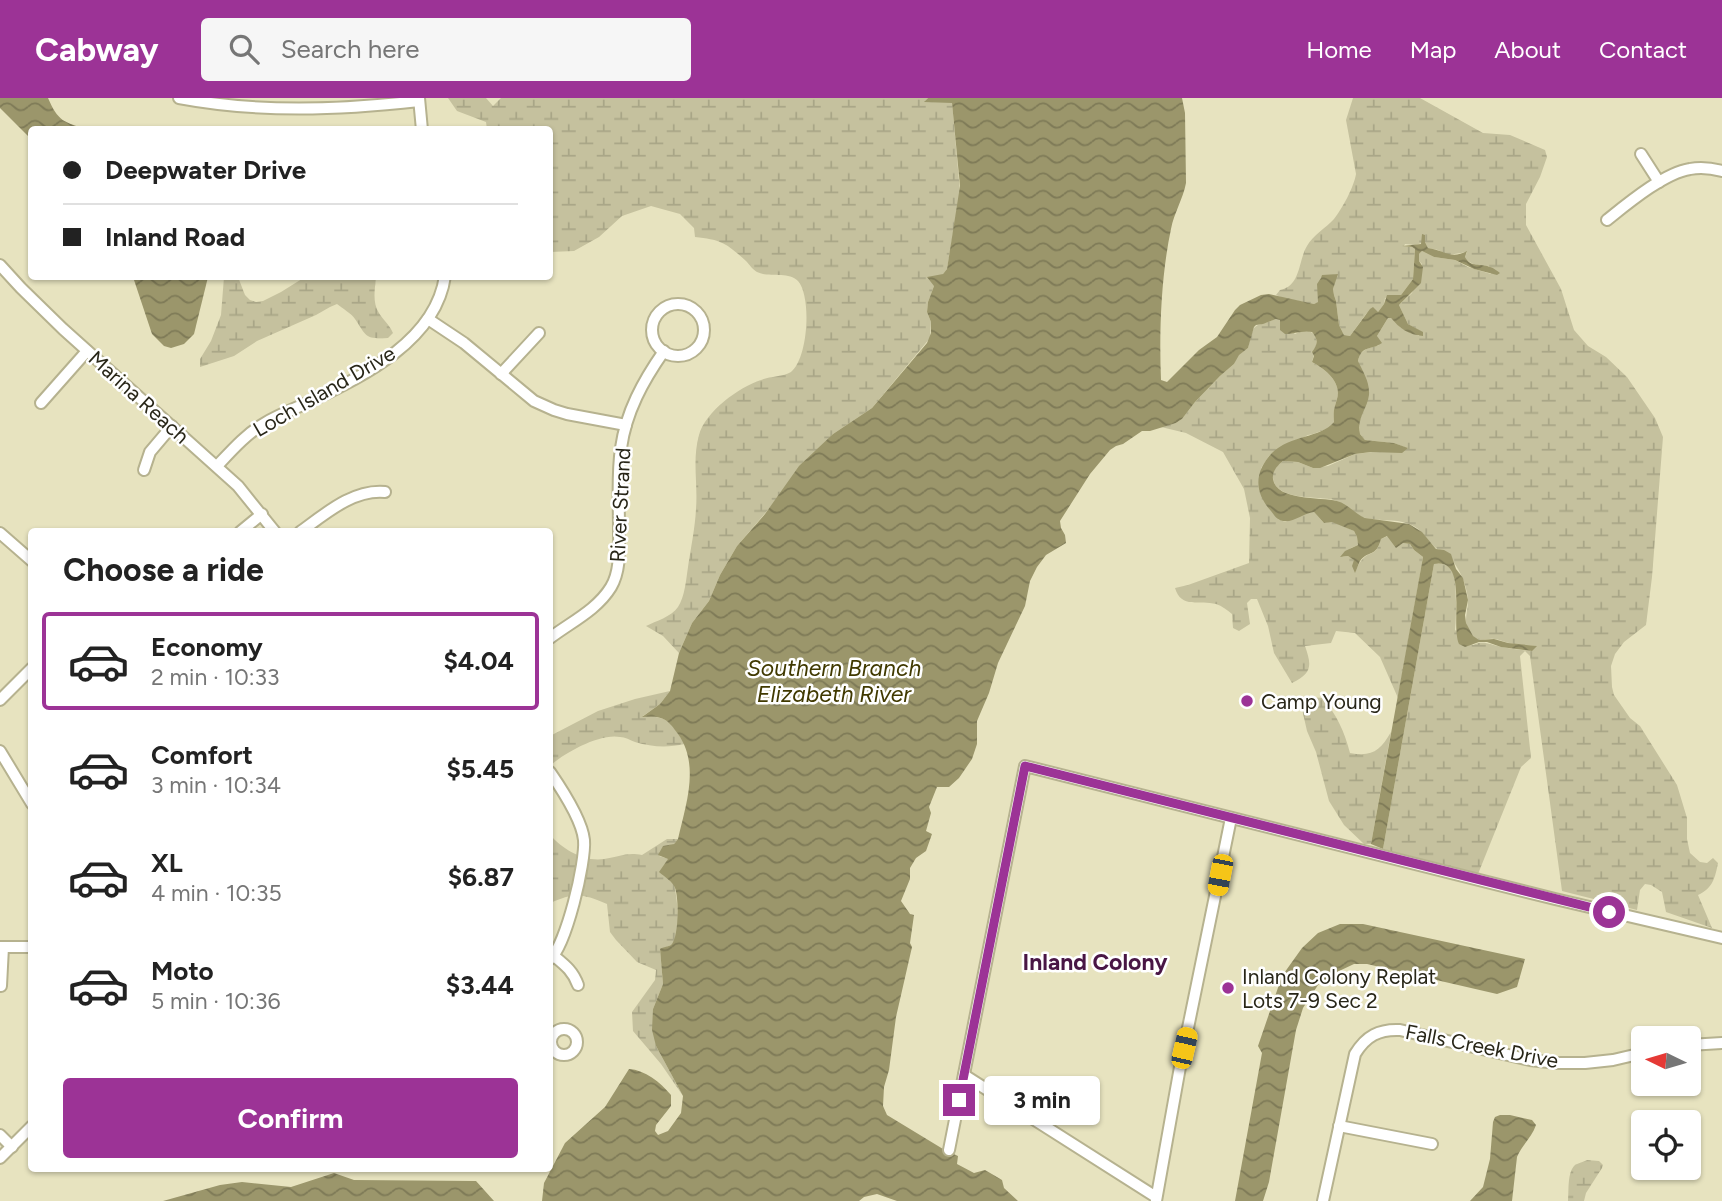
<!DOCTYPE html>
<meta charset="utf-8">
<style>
body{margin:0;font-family:Figtree,sans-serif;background:#f6f6f6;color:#222;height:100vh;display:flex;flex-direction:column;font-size:26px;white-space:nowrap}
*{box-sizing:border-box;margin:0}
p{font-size:23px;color:#767676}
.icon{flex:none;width:38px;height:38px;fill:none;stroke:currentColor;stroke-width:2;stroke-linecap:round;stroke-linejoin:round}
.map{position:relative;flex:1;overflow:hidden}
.panel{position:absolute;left:28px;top:430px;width:525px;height:644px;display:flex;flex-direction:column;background:#fff;border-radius:7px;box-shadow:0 2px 5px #0004}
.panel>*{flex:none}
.hud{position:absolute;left:28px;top:28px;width:525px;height:154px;border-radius:7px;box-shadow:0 2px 5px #0004;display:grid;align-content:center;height:154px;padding:0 35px;background:#fff}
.needle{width:46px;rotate:275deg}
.fabs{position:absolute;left:1631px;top:928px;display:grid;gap:14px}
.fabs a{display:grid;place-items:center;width:70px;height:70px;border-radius:7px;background:#fff;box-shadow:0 2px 5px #0004;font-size:35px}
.end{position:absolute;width:32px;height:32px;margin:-16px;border:9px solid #9c3396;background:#fff;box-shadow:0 0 0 4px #fff}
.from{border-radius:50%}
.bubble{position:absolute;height:49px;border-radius:7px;background:#fff;box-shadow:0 2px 5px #0004;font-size:23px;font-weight:700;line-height:49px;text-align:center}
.car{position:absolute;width:21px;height:42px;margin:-21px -10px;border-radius:9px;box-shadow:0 0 5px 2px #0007;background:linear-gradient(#f5c518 24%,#345 0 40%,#f5c518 0 76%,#345 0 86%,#f5c518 0)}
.hud b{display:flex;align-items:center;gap:24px;height:66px;font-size:26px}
.hud b+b{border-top:2px solid #e0e0e0}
.hud i{width:18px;height:18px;background:#222}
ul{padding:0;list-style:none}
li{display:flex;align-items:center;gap:21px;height:98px;margin:0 14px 10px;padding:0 21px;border:4px solid transparent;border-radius:7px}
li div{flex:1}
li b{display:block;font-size:26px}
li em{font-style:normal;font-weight:700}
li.on{border-color:#9c3396}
li>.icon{width:63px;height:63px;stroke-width:1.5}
h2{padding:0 35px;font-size:32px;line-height:84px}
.action{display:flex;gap:14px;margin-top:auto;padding:14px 35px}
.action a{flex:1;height:80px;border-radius:7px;background:#9c3396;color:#fff;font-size:28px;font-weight:700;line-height:80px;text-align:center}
header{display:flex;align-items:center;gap:42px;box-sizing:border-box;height:98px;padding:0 35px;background:#9c3396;color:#fff}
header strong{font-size:33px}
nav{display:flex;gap:38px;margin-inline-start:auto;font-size:24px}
.search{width:490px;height:63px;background:#f6f6f6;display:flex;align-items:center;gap:18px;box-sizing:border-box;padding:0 24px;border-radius:7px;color:#767676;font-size:26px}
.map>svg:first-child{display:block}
.wetland{fill:url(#wetland-marsh)}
.water{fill:url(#water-waves)}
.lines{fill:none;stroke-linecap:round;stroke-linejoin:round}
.minor-casing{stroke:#b6b28f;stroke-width:14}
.minor{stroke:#fff;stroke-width:10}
.route{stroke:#9c3396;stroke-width:9}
.poi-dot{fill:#9c3396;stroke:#fff;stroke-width:2.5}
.labels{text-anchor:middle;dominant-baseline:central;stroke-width:5;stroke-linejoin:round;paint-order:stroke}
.street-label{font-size:21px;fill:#282618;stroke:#fff}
.poi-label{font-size:21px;fill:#282618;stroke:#fff;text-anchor:start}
.water-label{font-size:23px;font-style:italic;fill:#403900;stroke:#fff}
.neighbourhood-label{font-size:23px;font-weight:bold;fill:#491645;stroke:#fff}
</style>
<header>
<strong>Cabway</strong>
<div class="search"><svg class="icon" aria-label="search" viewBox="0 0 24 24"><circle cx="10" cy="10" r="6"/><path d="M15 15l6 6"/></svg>Search here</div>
<nav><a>Home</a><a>Map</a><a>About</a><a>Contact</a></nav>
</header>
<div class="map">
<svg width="1722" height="1103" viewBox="0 0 1722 1103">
<defs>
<pattern id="wetland-marsh" width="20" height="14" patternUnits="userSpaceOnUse" patternTransform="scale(1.75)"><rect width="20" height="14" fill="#c5c19e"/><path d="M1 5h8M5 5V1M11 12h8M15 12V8" fill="none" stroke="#a9a687"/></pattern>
<pattern id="water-waves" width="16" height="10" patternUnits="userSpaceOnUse" patternTransform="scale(1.75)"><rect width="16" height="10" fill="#9b966b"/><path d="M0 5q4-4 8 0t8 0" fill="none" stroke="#7e7a57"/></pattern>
</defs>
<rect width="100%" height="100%" fill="#e7e3bf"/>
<g class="wetland">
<path d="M448 0H486L493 8 501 0H928L925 3 952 4 960 94 947 171 934 188 928 204 927 214 931 224 930 240 872 310 833 336 737 448 720 477 709 503 692 525 679 555 663 538 646 528C656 523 671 519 678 509 685 498 686 482 688 469 691 449 695 430 696 411 698 385 692 362 699 337 705 314 739 289 761 282 770 278 783 279 791 274 808 261 812 199 798 183 788 173 769 180 757 174 753 172 749 166 746 163 726 145 722 142 695 139L694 130 680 116 651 108 622 118 599 139 574 153 550 154V32L487 31 486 24 457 13Z"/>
<path d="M1353 0H1420L1483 35 1510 37 1545 52 1547 59 1540 79 1526 106V127L1561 191 1574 232 1588 248 1606 259 1627 279 1655 320 1663 339 1652 479 1646 527 1624 544 1615 556 1611 568 1612 589 1614 597 1630 620 1640 628 1677 687 1687 720V741L1690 755 1700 764 1707 765 1713 760 1718 765C1715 780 1713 790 1698 797L1712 830 1666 814 1662 794 1651 787 1645 786 1640 792 1637 812 1562 793 1530 558 1525 553 1520 558 1531 660 1521 669 1478 776 1383 751 1434 466C1459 462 1455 486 1456 503 1456 513 1456 522 1455 532L1473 547C1484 542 1490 547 1502 549 1511 551 1522 552 1531 553L1536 548C1527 547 1518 547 1509 545 1504 544 1499 541 1494 541 1486 540 1479 545 1473 539 1461 527 1468 516 1468 503 1468 486 1453 454 1437 451 1427 443 1422 430 1409 426 1395 420 1376 424 1362 419 1352 415 1344 405 1334 402 1319 398 1275 403 1273 380 1272 372 1278 367 1283 363L1298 364 1313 370 1328 368 1355 356 1407 350 1394 345 1365 342 1360 336V321L1368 300 1358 263 1360 256 1366 251 1379 247 1377 238 1388 220H1391C1401 232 1406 232 1419 238L1420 233 1408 226 1399 207 1412 195 1422 166 1419 163V156L1422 153 1434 159 1455 162 1468 169 1491 176 1489 168 1475 167 1466 162 1465 159 1467 154 1448 157 1438 152 1428 150 1425 144 1415 147 1405 146 1404 148 1412 149 1415 151 1413 181 1401 197 1385 200 1384 206 1378 214H1369L1366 216 1350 238 1344 237 1339 227 1336 203 1334 197 1333 191 1337 176 1321 180 1318 192 1319 204 1314 206 1283 200 1276 197 1280 192C1301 188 1298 163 1307 148 1313 137 1326 130 1334 121 1342 111 1354 89 1356 76L1346 22Z"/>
<path d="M224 179H238L245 197 250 202 256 204 263 203 281 194 305 179H376C375 191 372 204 379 215 383 222 389 226 393 235L388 240C365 241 367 239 355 221 351 215 343 211 337 206L330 209 316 217 257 243 234 258 200 269V261L211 243 221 217Z"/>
<path d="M1276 221H1280L1295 236C1304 232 1309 231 1316 238V248L1312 264C1325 271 1342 284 1337 301 1334 311 1333 313 1334 324L1329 331C1321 332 1316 336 1308 337L1269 358 1261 370 1278 421 1285 424 1306 415 1314 414 1324 425 1332 423 1354 433 1357 439 1358 447 1351 450 1342 459 1348 458 1355 462V474C1357 471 1358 466 1361 463 1369 452 1376 460 1381 441L1388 438 1403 445 1410 446 1414 452 1423 459 1398 600 1380 559 1355 535 1336 533 1331 545 1305 548C1312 568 1312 575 1292 585L1274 555 1268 528 1257 501H1251L1247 505 1250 526 1239 533 1233 530 1232 516C1227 512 1222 508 1216 506 1200 502 1181 511 1175 490L1188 487 1249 465 1250 420 1244 391 1223 354 1186 335 1161 329 1176 325 1182 321 1195 304 1220 278 1234 266 1238 257 1248 250C1255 223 1251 230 1276 221Z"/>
<path d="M670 593 660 606 643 618C671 619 670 624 685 646 667 650 652 649 635 644 630 642 625 639 620 639 600 635 564 655 550 668V638L598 613 635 601Z"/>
<path d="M1309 599 1323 600C1337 618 1344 632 1350 655 1372 659 1380 653 1391 634L1371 746H1364L1344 727 1329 703 1316 654 1307 633 1302 611Z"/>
<path d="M550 737C563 751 583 764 604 761 619 759 626 754 642 757L667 741H678L674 746 659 758 669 761C673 778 686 835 671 847 669 848 661 851 660 851L663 886 653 911 656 948 683 998 661 966 633 933 632 914 655 882 656 872 637 864 616 842 610 834 607 806C581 795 574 795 550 805Z"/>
<path d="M1587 1062 1599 1063 1603 1067 1602 1070 1586 1095 1584 1103H1568C1569 1093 1567 1074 1575 1067 1576 1066 1586 1063 1587 1062Z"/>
</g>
<g class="water">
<path d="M0 0H48C58 23 64 25 88 31L32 32 31 41 0 10Z"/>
<path d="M928 0H1182L1185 15 1186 85C1183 101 1174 115 1171 131 1161 178 1159 234 1161 282L1167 284 1199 252 1217 239 1235 212 1240 207 1261 197 1269 196 1314 206 1318 204 1317 186 1321 180 1322 177 1338 176 1333 191 1334 197 1336 203 1339 227 1344 237 1350 238 1370 211 1373 209 1378 214 1384 206 1387 197H1401L1413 181 1415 151 1412 149 1402 148 1421 146 1422 136 1425 137V144L1428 150C1444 152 1451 162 1467 153L1465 159C1471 170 1480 165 1490 169 1494 170 1497 173 1500 175L1497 177 1474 171 1455 162 1434 159 1422 153 1419 156V163L1423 169 1421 185 1399 207 1408 226 1423 234V238C1409 237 1399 230 1391 220H1388L1377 238 1382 245C1371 253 1362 246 1358 263 1363 274 1370 284 1369 297 1367 312 1357 318 1360 336L1365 342 1394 345 1408 350 1402 355 1371 354 1355 356 1320 370H1313L1298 364 1283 363C1278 367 1272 373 1273 381 1276 403 1321 399 1337 403 1348 406 1355 416 1365 420L1409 426 1422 434 1436 451 1444 452 1451 456 1456 471 1463 480 1468 502 1465 517 1466 525 1473 538 1479 542 1494 541 1508 545 1537 548 1532 553 1501 549 1487 544H1479L1465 549 1459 546C1450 526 1469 459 1434 466L1383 751 1371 746 1423 459 1414 452 1410 446 1403 445 1396 450 1387 438 1381 441C1376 460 1368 452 1360 463 1358 467 1357 471 1355 475L1352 468 1354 462 1348 458 1340 459 1345 453 1358 447 1357 439 1354 433 1332 424 1324 425 1314 414C1304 415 1293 425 1283 423 1277 422 1274 417 1271 413 1254 394 1254 374 1272 355 1290 337 1321 340 1334 324 1333 313 1334 311 1337 301 1342 284 1325 271 1312 264L1314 258 1312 254C1318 246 1318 241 1312 234 1303 232 1294 236 1285 236L1280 232V222L1276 221 1263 226 1256 227 1254 229 1248 250 1239 257 1234 266 1220 278 1195 304 1182 321 1176 325 1150 333H1142L1123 346 1116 348 1110 352 1090 376 1060 423 1061 430 1065 437 1066 445 1046 457 1037 469 1030 483 1025 508 998 565 989 595 977 623V646L972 661 959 680 949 689H937L929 709 931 715 926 733 932 736 926 753 916 760 910 770V781L901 803 910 816 914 817 910 845 912 849 896 919 889 972 884 989 883 1008 887 1017 943 1051 958 1058 957 1066 974 1075 985 1072 1002 1082 1004 1090 1018 1103H897L877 1096 864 1099 859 1103H542L544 1085 565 1045 605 1009 629 971C645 972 660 984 671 997V1008L656 1027 655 1033 658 1037 668 1033 681 1015 683 998 656 948 652 932 653 911 663 886 660 851C661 850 669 848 671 847 679 840 679 800 675 790 673 784 665 779 659 774L668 761 658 757 663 748 674 746 678 741C686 706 700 667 678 636 666 619 662 618 642 619L660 606 670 593 679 555 692 525 709 503 720 477 737 448 765 416 799 368 833 336 872 310 927 245 931 235V224L927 214 928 204 934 188 927 179 943 176 947 171 960 88 952 5 924 4Z"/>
<polygon points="133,179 208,179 194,236 184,246 171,250 164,248 152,236"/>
<polygon points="1340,826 1363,826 1525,861 1517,889 1497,896 1367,866 1354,866 1337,874 1318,887 1303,910 1296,932 1269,1084 1263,1103 1235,1103 1262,955 1258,948 1282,878 1302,850 1318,835"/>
<path d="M1500 1017H1510L1532 1022 1536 1027C1532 1039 1522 1047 1517 1059L1512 1103H1470L1483 1089 1490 1061 1493 1024 1495 1019Z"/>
<polygon points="334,1075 354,1082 476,1083 494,1103 163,1103 220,1087 242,1084 291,1089"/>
</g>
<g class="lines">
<g class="minor-casing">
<g id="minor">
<path d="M179 0C259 15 339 12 419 3"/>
<polyline points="419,0 422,32"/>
<polyline points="1641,56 1659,84"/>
<path d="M1607 122C1627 106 1664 75 1690 71 1700 69 1711 70 1722 73"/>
<polyline points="0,167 21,190 63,231 238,388 275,434"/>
<circle cx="678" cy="232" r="26"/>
<polyline points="428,221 464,245 534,303 554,312 567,316 626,327"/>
<polyline points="501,276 539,235"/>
<polyline points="41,305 87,253"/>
<path d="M217 368C232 352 246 336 265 325 280 316 297 310 313 302 365 277 436 242 445 178"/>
<polyline points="144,372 150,354 172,328"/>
<polyline points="240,434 262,416"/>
<path d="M300 434C325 416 353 391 385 394"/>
<polyline points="0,435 32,463"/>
<path d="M550 540C571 524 597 512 611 489 621 472 619 450 619 431 619 404 617 377 621 350 626 314 643 283 664 253"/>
<polyline points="0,602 32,570"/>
<polyline points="0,653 32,706"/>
<path d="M550 674C561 690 582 722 584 742 586 764 566 848 550 861"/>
<polyline points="0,849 32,849"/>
<path d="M554 858C565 867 573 873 578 887"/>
<polyline points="1,888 3,849"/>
<circle cx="564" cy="944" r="13"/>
<polyline points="1689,947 1722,945"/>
<polyline points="964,977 1156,1099"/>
<polyline points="1339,1028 1432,1046"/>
<polyline points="0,1037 12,1049"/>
<polyline points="949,1052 1025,668 1555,801 1722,840"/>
<polyline points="0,1060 32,1028"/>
<polyline points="1156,1103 1180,969 1231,720"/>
<path d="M1323 1103 1355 956C1366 938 1379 931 1400 932L1530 962 1557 965H1585L1613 962 1643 955"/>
</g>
</g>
<use href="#minor" class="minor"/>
</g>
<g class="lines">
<polyline class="route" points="959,1002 1025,668 1609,814"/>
</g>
<g class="poi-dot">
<circle cx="1247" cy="603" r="7"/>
<circle cx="1228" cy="890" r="7"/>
</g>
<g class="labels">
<g class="street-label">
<text transform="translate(324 293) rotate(-30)">Loch Island Drive</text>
<text transform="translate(139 299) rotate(42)">Marina Reach</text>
<text transform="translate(620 407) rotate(-87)">River Strand</text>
<text transform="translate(1482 948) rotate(11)">Falls Creek Drive</text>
</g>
<g class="poi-label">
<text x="1261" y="603">Camp Young</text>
<text x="1242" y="878">Inland Colony Replat<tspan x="1242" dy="24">Lots 7-9 Sec 2</tspan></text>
</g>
<g class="water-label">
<text x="834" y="570">Southern Branch<tspan x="834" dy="26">Elizabeth River</tspan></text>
</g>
<g class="neighbourhood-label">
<text x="1095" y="864">Inland Colony</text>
</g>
</g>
</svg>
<div class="fabs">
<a><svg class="needle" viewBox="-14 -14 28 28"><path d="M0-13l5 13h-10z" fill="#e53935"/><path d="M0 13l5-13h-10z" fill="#767676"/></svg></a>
<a><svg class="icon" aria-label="locate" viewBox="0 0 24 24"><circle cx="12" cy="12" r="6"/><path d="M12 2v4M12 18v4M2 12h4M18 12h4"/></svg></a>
</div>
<i class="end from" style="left:1609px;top:814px"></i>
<i class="end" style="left:959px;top:1002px"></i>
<div class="bubble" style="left:984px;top:978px;width:116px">3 min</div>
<i class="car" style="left:1220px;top:777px;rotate:191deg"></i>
<i class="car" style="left:1184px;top:950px;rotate:13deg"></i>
<div class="hud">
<b><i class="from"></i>Deepwater Drive</b>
<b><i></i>Inland Road</b>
</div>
<section class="panel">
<h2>Choose a ride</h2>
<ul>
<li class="on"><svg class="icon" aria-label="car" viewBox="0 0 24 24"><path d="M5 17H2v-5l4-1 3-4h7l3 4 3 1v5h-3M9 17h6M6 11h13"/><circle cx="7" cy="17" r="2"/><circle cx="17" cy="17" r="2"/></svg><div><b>Economy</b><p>2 min · 10:33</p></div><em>$4.04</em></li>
<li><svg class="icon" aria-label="car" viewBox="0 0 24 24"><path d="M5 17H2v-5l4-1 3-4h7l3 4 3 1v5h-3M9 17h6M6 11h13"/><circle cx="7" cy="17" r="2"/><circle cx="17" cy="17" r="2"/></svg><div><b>Comfort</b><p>3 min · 10:34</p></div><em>$5.45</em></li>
<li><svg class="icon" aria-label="car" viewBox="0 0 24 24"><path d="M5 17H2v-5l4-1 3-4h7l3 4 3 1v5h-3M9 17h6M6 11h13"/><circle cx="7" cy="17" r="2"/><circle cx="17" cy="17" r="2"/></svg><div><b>XL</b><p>4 min · 10:35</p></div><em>$6.87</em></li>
<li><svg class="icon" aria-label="car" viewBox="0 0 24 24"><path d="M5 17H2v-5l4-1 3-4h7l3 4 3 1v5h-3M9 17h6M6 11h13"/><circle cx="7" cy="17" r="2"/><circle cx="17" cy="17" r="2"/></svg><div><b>Moto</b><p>5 min · 10:36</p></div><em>$3.44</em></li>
</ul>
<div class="action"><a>Confirm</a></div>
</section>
</div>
